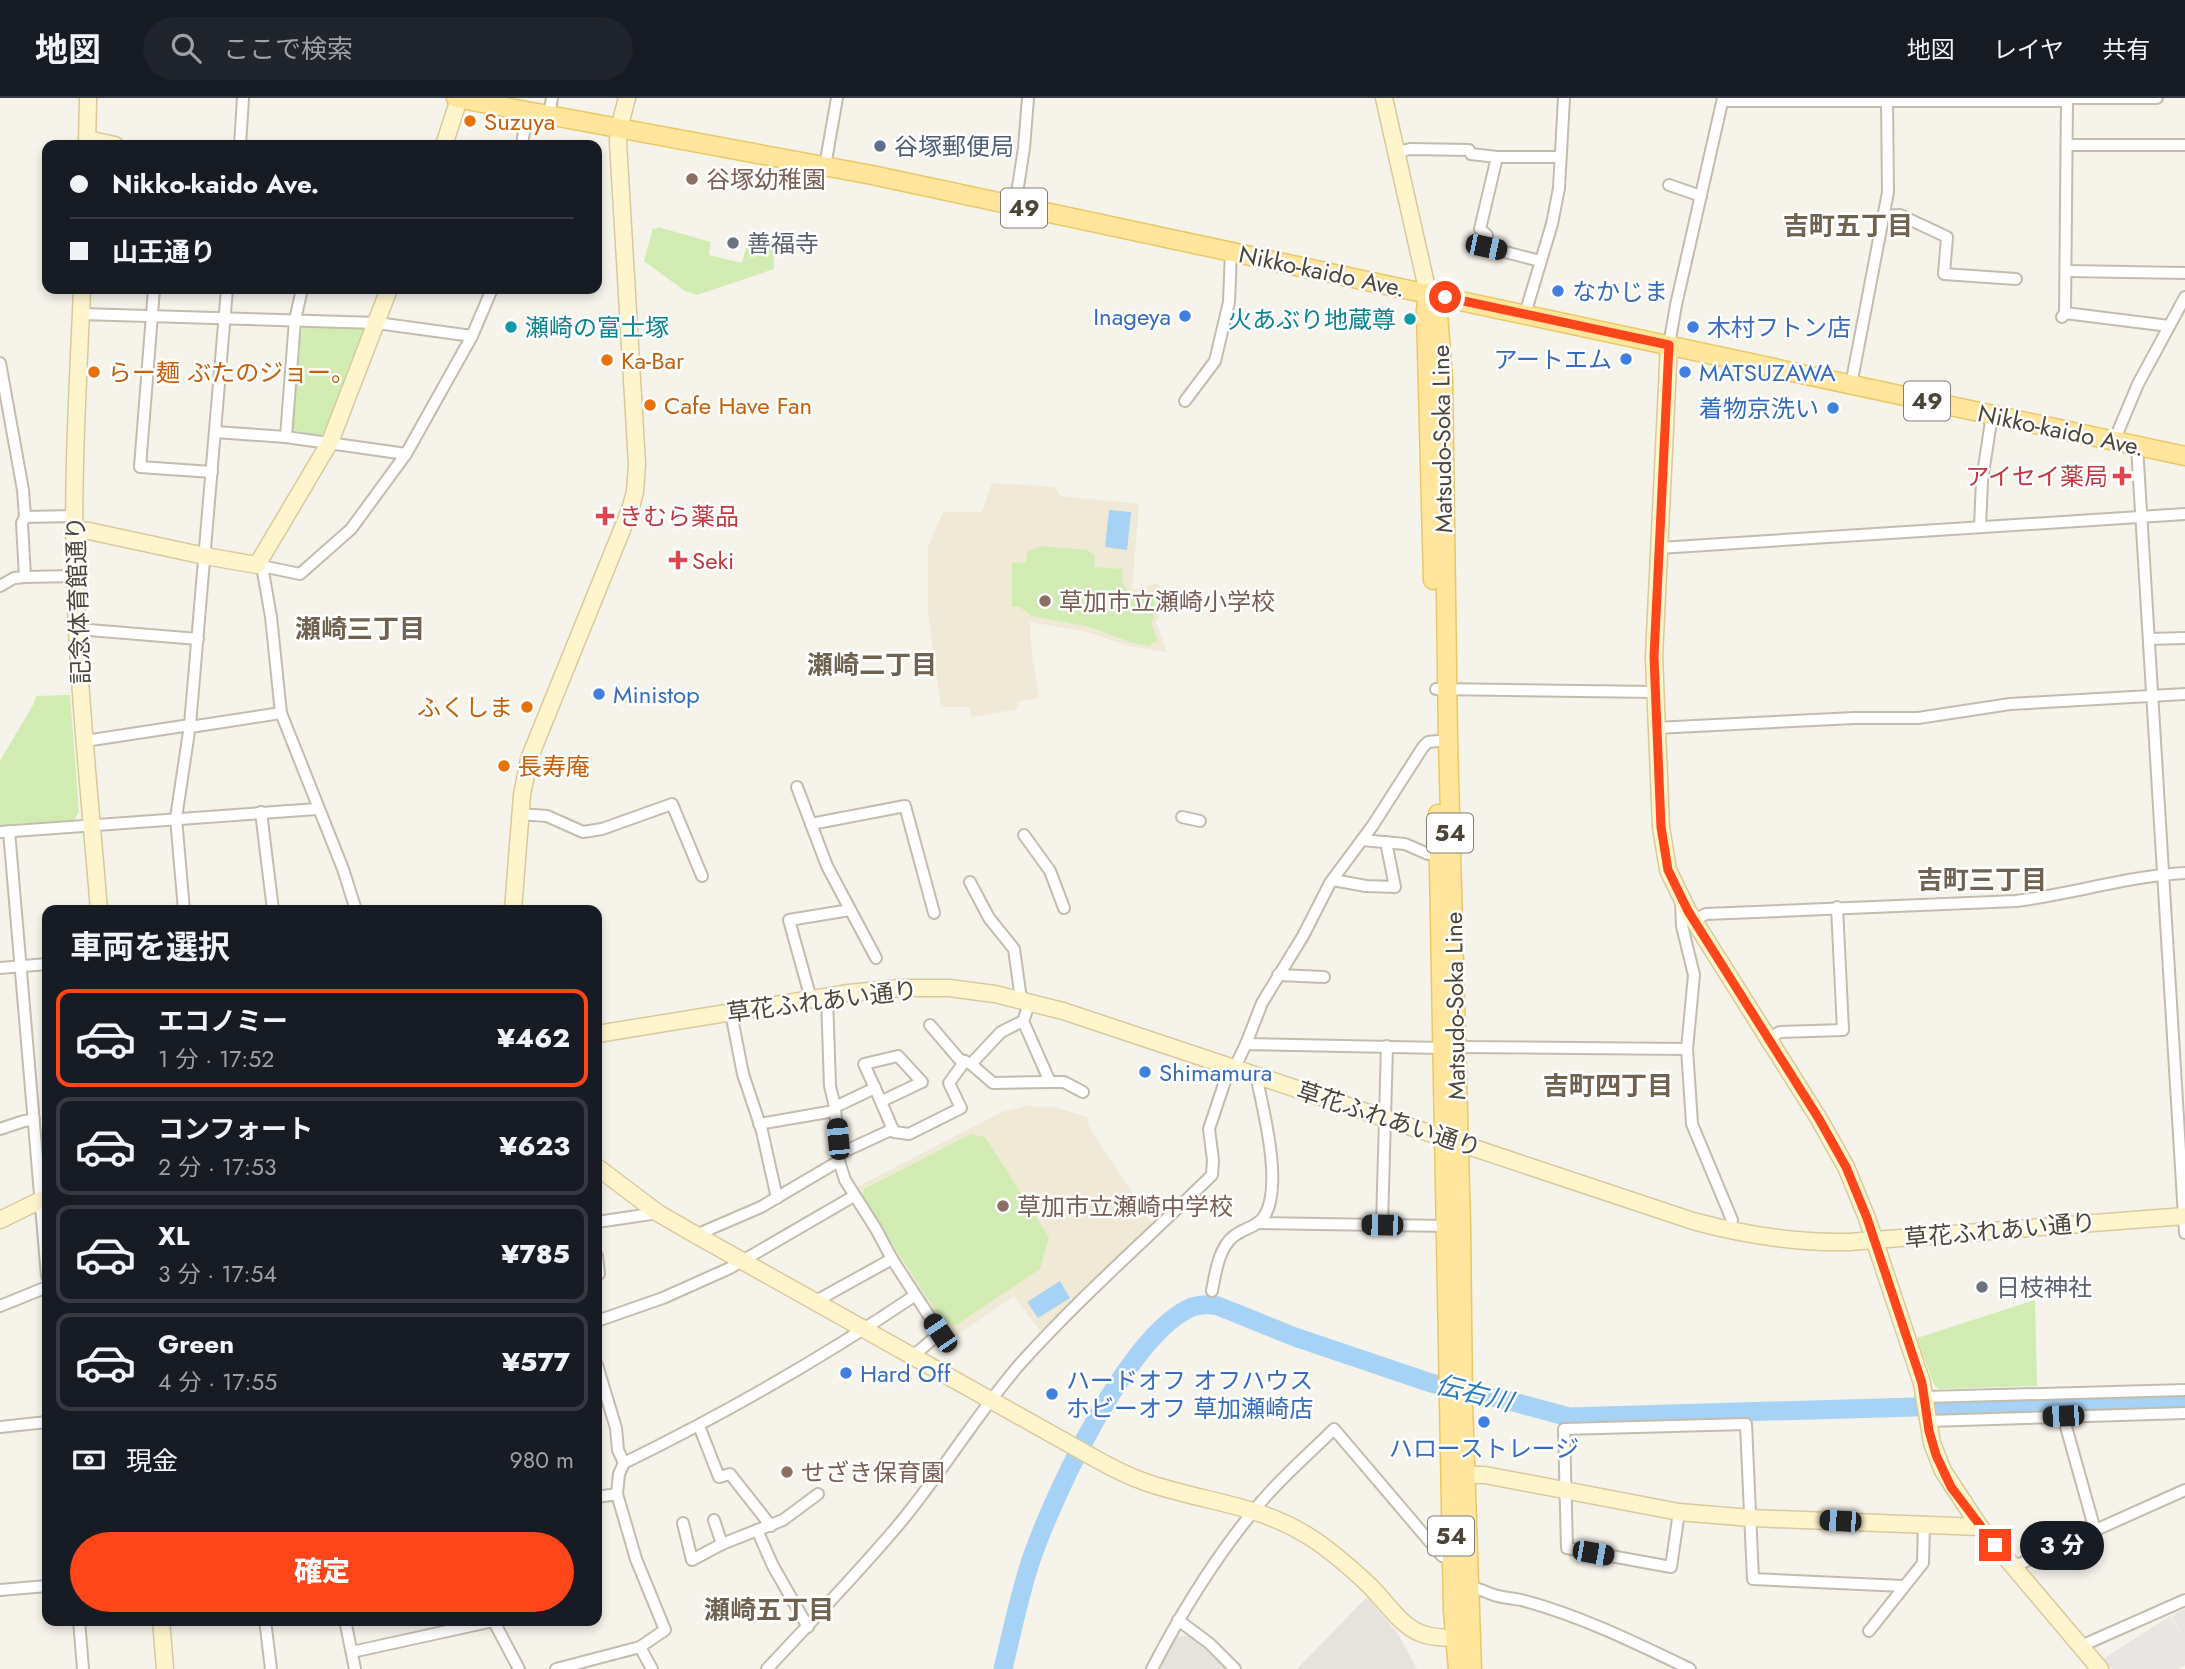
<!DOCTYPE html>
<html lang="ja">
<meta charset="utf-8">
<style>
body{margin:0;font-family:Jost,"Noto Sans JP",sans-serif;background:#20242c;color:#f1f3f6;height:100vh;display:flex;flex-direction:column;font-size:26px;white-space:nowrap}
*{box-sizing:border-box;margin:0}
p{font-size:23px;color:#9ea1a6}
.icon{flex:none;width:38px;height:38px;fill:none;stroke:currentColor;stroke-width:2;stroke-linecap:round;stroke-linejoin:round}
.map{position:relative;flex:1;overflow:hidden}
.drawer{position:absolute;left:42px;top:807px;width:560px;height:721px;display:flex;flex-direction:column;background:#171b24;border-radius:14px;box-shadow:0 4px 10px #0003}
.drawer>*{flex:none}
.guide{position:absolute;left:42px;top:42px;width:560px;height:154px;border-radius:14px;box-shadow:0 4px 10px #0003;display:grid;align-content:center;height:154px;padding:0 28px;background:#171b24}
.end{position:absolute;width:32px;height:32px;margin:-16px;border:9px solid #ff451a;background:#fff;box-shadow:0 0 0 4px #fff}
.from{border-radius:50%}
.bubble{position:absolute;height:49px;border-radius:24px;background:#171b24;box-shadow:0 4px 10px #0003;font-size:23px;font-weight:800;line-height:49px;text-align:center}
.car{position:absolute;width:21px;height:42px;margin:-21px -10px;border-radius:9px;box-shadow:0 0 5px 2px #0007;background:linear-gradient(#222 24%,#8ab4d8 0 40%,#222 0 76%,#8ab4d8 0 86%,#222 0)}
.guide b{display:flex;align-items:center;gap:24px;height:66px;font-size:26px}
.guide b+b{border-top:2px solid #363941}
.guide i{width:18px;height:18px;background:#f1f3f6}
ul{padding:0;list-style:none}
li{display:flex;align-items:center;gap:21px;height:98px;margin:0 14px 10px;padding:0 14px;border:4px solid #363941;border-radius:14px}
li div{flex:1}
li b{display:block;font-size:26px}
li em{font-style:normal;font-weight:800}
li.selected{border-color:#ff451a}
li>.icon{width:63px;height:63px;stroke-width:1.5}
h2{padding:0 28px;font-size:32px;line-height:84px}
.pay{display:flex;align-items:center;gap:18px;height:77px;padding:0 28px;font-size:26px}
.pay p{margin-inline-start:auto}
.cta{display:flex;gap:14px;margin-top:auto;padding:14px 28px}
.cta a{flex:1;height:80px;border-radius:42px;background:#ff451a;color:#fff;font-size:28px;font-weight:800;line-height:80px;text-align:center}
header{display:flex;align-items:center;gap:42px;box-sizing:border-box;height:98px;padding:0 35px;background:#171b24;border-bottom:2px solid #363941}
header strong{font-size:33px}
nav{display:flex;gap:38px;margin-inline-start:auto;font-size:24px}
.search{width:490px;height:63px;background:#20242c;display:flex;align-items:center;gap:18px;box-sizing:border-box;padding:0 24px;border-radius:38px;color:#9ea1a6;font-size:26px}
.map>svg:first-child{display:block}
.industrial{fill:#e6e2dd}
.education{fill:#f0e9d5}
.green{fill:#d0ecb3}
.parking{fill:#e8e6e3}
.water{fill:#a6d2f5}
.lines{fill:none;stroke-linecap:round;stroke-linejoin:round}
.river{stroke:#a6d2f5;stroke-width:19}
.street-casing{stroke:#c3bcad;stroke-width:14}
.secondary-casing{stroke:#d8c99a;stroke-width:19}
.primary-casing{stroke:#eac765;stroke-width:21}
.street{stroke:#fff;stroke-width:10}
.secondary{stroke:#fff5cd;stroke-width:16}
.primary{stroke:#ffe69c;stroke-width:18}
.route{stroke:#ff451a;stroke-width:9}
.food-dot{fill:#e8710a;stroke:#fff;stroke-width:2.5}
.service-dot{fill:#5c6f8a;stroke:#fff;stroke-width:2.5}
.education-dot{fill:#8d6e63;stroke:#fff;stroke-width:2.5}
.worship-dot{fill:#6b7280;stroke:#fff;stroke-width:2.5}
.shop-dot{fill:#3f7fe0;stroke:#fff;stroke-width:2.5}
.culture-dot{fill:#0f9aa8;stroke:#fff;stroke-width:2.5}
.health-dot{fill:#e0444e;stroke:#fff;stroke-width:2.5}
.labels{text-anchor:middle;dominant-baseline:central;stroke-width:5;stroke-linejoin:round;paint-order:stroke}
.shield{fill:#fff;stroke:#817d74;stroke-width:2}
.shield-label{font-size:23px;font-weight:bold;fill:#4b4538}
.food-label{font-size:24px;fill:#c56008;stroke:#fff;text-anchor:start}
.service-label{font-size:24px;fill:#4e5e75;stroke:#fff;text-anchor:start}
.education-label{font-size:24px;fill:#785e54;stroke:#fff;text-anchor:start}
.worship-label{font-size:24px;fill:#5b616d;stroke:#fff;text-anchor:start}
.street-label{font-size:24px;fill:#4b4538;stroke:#fff}
.shop-label{font-size:24px;fill:#366cbe;stroke:#fff;text-anchor:start}
.culture-label{font-size:24px;fill:#0d838f;stroke:#fff;text-anchor:end}
.health-label{font-size:24px;fill:#be3a42;stroke:#fff;text-anchor:start}
.neighbourhood-label{font-size:26px;font-weight:bold;fill:#6f634f;stroke:#fff}
.water-label{font-size:26px;font-style:italic;fill:#2a7abf;stroke:#fff}
</style>
<header>
<strong>地図</strong>
<div class="search"><svg class="icon" aria-label="search" viewBox="0 0 24 24"><circle cx="10" cy="10" r="6"/><path d="M15 15l6 6"/></svg>ここで検索</div>
<nav><a>地図</a><a>レイヤ</a><a>共有</a></nav>
</header>
<div class="map">
<svg width="2185" height="1571" viewBox="0 0 2185 1571">
<rect width="100%" height="100%" fill="#f6f3eb"/>
<g class="industrial">
<polygon points="1367,1499 1398,1536 1417,1571 1297,1571"/>
<polygon points="1190,1538 1226,1571 1158,1571 1176,1539"/>
</g>
<g class="education">
<polygon points="992,385 1055,389 1061,398 1139,406 1132,492 1158,485 1164,499 1161,506 1165,507 1156,524 1167,554 1129,548 1087,534 1030,524 1032,558 1039,600 1017,604 1018,611 972,619 969,609 941,609 928,515 928,449 943,414 982,414"/>
<polygon points="1026,1008 1054,1009 1087,1019 1089,1029 1152,1125 1040,1233 1014,1198 950,1242 853,1091 1002,1014"/>
</g>
<g class="green">
<polygon points="658,129 711,144 709,157 742,165 748,143 773,146 774,171 697,197 685,193 644,163 653,130 656,131"/>
<polygon points="302,227 367,229 327,339 291,332"/>
<polygon points="1040,448 1087,452 1095,457 1094,469 1123,471 1122,485 1130,495 1139,494 1159,504 1151,526 1158,542 1148,548 1130,544 1087,528 1032,518 1020,509 1012,509 1012,465 1026,464 1027,454"/>
<polygon points="70,597 79,714 74,722 0,727 0,663 33,607 36,598"/>
<polygon points="971,1036 985,1039 1049,1139 1040,1171 956,1227 944,1226 863,1100 864,1091"/>
<polygon points="2035,1202 2037,1288 1939,1291 1934,1287 1917,1240"/>
</g>
<polygon class="parking" points="2185,1511 2185,1567 2179,1571 2112,1571 2103,1561 2170,1518 2183,1538 2171,1517"/>
<g class="water">
<polygon points="1109,412 1131,414 1127,452 1105,449"/>
<polygon points="1060,1183 1070,1200 1038,1220 1027,1204"/>
</g>
<g class="lines">
<path class="river" d="M1003 1571C1012 1534 1019 1498 1031 1462 1053 1398 1128 1236 1192 1209 1201 1206 1209 1206 1218 1208L1295 1239 1431 1285 1510 1303 1569 1319 2185 1301"/>
<g class="street-casing">
<g id="street">
<polyline points="2067,0 2157,0"/>
<polyline points="1723,3 2067,3"/>
<polyline points="549,17 552,0"/>
<polyline points="240,47 243,0"/>
<polyline points="522,47 527,13"/>
<polyline points="2068,47 2185,47"/>
<polyline points="1398,54 1410,51 1469,52 1471,56 1497,59 1560,59"/>
<polyline points="1497,59 1480,131 1487,137 1486,149 1540,163"/>
<polyline points="825,68 837,0"/>
<polyline points="1669,87 1701,98"/>
<polyline points="1015,108 1024,50 1028,0"/>
<polyline points="1884,118 1900,117 1947,139 1944,176 2016,181"/>
<polyline points="2067,173 2185,175"/>
<polyline points="154,191 140,369 212,374"/>
<polyline points="2065,215 2169,228"/>
<polyline points="81,216 377,225 472,238"/>
<polyline points="1525,216 1552,126 1559,90 1564,0"/>
<polyline points="2062,219 2065,215 2067,0"/>
<polyline points="1669,247 1676,207 1723,0"/>
<polyline points="0,265 23,392 25,419"/>
<polyline points="1851,287 1888,94 1887,0"/>
<polyline points="1185,303 1215,263 1229,204 1231,154"/>
<polyline points="215,334 286,339 406,356"/>
<polyline points="286,339 295,222 302,191"/>
<polyline points="2114,343 2138,286 2185,199"/>
<polyline points="2137,348 2185,1135"/>
<polyline points="74,418 25,419 22,425 25,479 75,478"/>
<polyline points="1980,429 1982,382 1992,317"/>
<polyline points="1659,450 2185,416"/>
<polyline points="257,467 300,476 351,431 406,356 472,238 492,191"/>
<polyline points="0,488 14,480 25,479"/>
<polyline points="77,531 198,541"/>
<polyline points="2149,541 2185,540"/>
<polyline points="1436,591 1654,594"/>
<polyline points="281,615 343,771 356,812"/>
<polyline points="190,629 281,615 271,519 262,468"/>
<polyline points="1655,630 1854,620 1918,620 2010,606 2185,596"/>
<polyline points="85,643 190,627"/>
<polyline points="797,689 827,768 876,860"/>
<polyline points="261,714 273,812"/>
<polyline points="520,716 547,718 583,734 602,731 672,706 702,778"/>
<polyline points="1182,719 1200,723"/>
<polyline points="811,726 905,708 934,815"/>
<polyline points="9,733 47,1178"/>
<polyline points="0,734 317,711"/>
<polyline points="1024,737 1050,773 1064,810"/>
<polyline points="1362,742 1405,746 1428,756 1438,756"/>
<polyline points="1333,782 1366,788 1395,789 1386,744"/>
<polyline points="970,784 989,820 1014,851 1021,901"/>
<polyline points="1681,803 1682,828 1694,877 1687,951 1692,1026 1732,1122 1729,1133"/>
<polyline points="184,812 176,720 190,627 227,191"/>
<path d="M1694 822 1706 816 2016 803C2073 796 2128 778 2185 775"/>
<polyline points="0,870 47,866"/>
<polyline points="1278,877 1324,879"/>
<polyline points="827,899 830,988 835,1009 839,1063 845,1082 876,1131 892,1161 940,1235 913,1258"/>
<polyline points="811,901 789,822 850,812"/>
<polyline points="731,915 743,976 762,1033 777,1100"/>
<polyline points="1023,923 1050,984 1064,984 1083,994"/>
<polyline points="930,927 959,961 971,966 993,985 1050,984"/>
<polyline points="1769,940 1780,934 1843,932 1837,809"/>
<polyline points="1246,946 1262,905 1303,838 1330,785 1373,727 1423,649 1428,644 1448,642"/>
<polyline points="1456,949 1687,951"/>
<polyline points="971,966 1001,934 1023,923 1030,904"/>
<polyline points="1235,969 1246,946 1441,950"/>
<polyline points="875,990 864,966 898,958 922,984 882,1003"/>
<polyline points="835,1009 875,990 894,1034 909,1036 961,1010 949,985 965,963"/>
<polyline points="759,1026 834,1013"/>
<polyline points="0,1031 24,1023 34,1022"/>
<polyline points="839,1056 893,1031"/>
<polyline points="597,1124 658,1115"/>
<polyline points="1257,1125 1447,1128"/>
<polyline points="1382,1127 1387,948"/>
<polyline points="696,1137 761,1109 839,1063"/>
<polyline points="597,1158 599,1176 597,1176"/>
<path d="M1212 1193C1215 1176 1219 1149 1234 1138 1244 1130 1258 1129 1265 1117 1283 1086 1263 1011 1256 977"/>
<polyline points="816,1203 892,1161"/>
<polyline points="0,1208 47,1189"/>
<polyline points="597,1223 663,1200 730,1170 854,1098"/>
<polyline points="597,1267 616,1330 618,1352 624,1365"/>
<polyline points="1926,1299 2185,1292"/>
<polyline points="2063,1318 2095,1432"/>
<polyline points="1928,1323 2185,1315"/>
<polyline points="699,1328 719,1379 730,1376 771,1428"/>
<polyline points="0,1329 47,1324"/>
<polyline points="597,1399 617,1396"/>
<polyline points="1679,1414 1671,1469 1567,1450 1564,1331 1746,1326 1753,1481 1903,1488"/>
<polyline points="714,1422 722,1446 783,1422 818,1396"/>
<polyline points="683,1425 692,1462 722,1446"/>
<polyline points="757,1432 773,1468 808,1529"/>
<polyline points="2013,1469 2185,1392"/>
<path d="M1469 1489C1479 1490 1485 1494 1494 1497 1503 1500 1512 1500 1521 1502 1579 1517 1636 1545 1690 1571"/>
<polyline points="0,1492 47,1488"/>
<polyline points="79,1522 83,1571"/>
<polyline points="265,1522 271,1571"/>
<polyline points="345,1522 355,1571"/>
<polyline points="493,1522 519,1571"/>
<polyline points="1178,1522 1209,1545 1235,1571"/>
<polyline points="1869,1533 1923,1465 1924,1426"/>
<polyline points="2081,1548 2185,1502"/>
<polyline points="640,1549 652,1571"/>
<polyline points="352,1554 493,1523"/>
<path d="M556 1571 640 1549 665 1532 636 1461 617 1396 619 1376 624 1365C724 1316 822 1260 914 1198"/>
<path d="M767 1571C810 1525 854 1479 895 1431 940 1378 975 1318 1020 1266 1080 1199 1148 1140 1212 1077L1213 1062 1209 1031 1230 968"/>
<path d="M1152 1571C1183 1511 1217 1456 1261 1404 1283 1378 1310 1355 1334 1331L1442 1458 1452 1461"/>
</g>
</g>
<g class="secondary-casing">
<g id="secondary">
<polyline points="1384,0 1428,195"/>
<polyline points="87,41 115,47"/>
<polyline points="87,47 88,0"/>
<polyline points="444,47 459,1"/>
<path d="M82 191C78 286 72 382 75 478 78 589 90 701 99 812"/>
<polyline points="1669,247 1654,559 1661,729 1668,772 1688,813 1819,1021 1846,1069 1867,1120 1922,1285 1932,1345 1943,1373 1980,1429 2100,1571"/>
<polyline points="75,432 89,433 205,458 257,467 330,344 389,191"/>
<polyline points="513,812 522,697 529,661 630,412 635,394 637,366 618,44 619,30 627,0"/>
<path d="M597 936 849 895 900 890H949L995 896 1063 913 1693 1123C1744 1137 1796 1145 1849 1144L2185 1118"/>
<path d="M597 1069 658 1115 696 1137 1096 1361C1112 1370 1128 1378 1145 1384 1205 1405 1260 1405 1316 1443 1335 1456 1353 1472 1370 1488 1386 1504 1399 1526 1420 1535 1435 1541 1453 1540 1468 1539"/>
<polyline points="0,1122 47,1099"/>
<polyline points="1453,1377 1485,1377 1679,1414 1751,1420 1980,1429"/>
<polyline points="161,1522 165,1571"/>
</g>
</g>
<g class="primary-casing">
<g id="primary">
<polyline points="456,0 872,77 2185,358"/>
<polyline points="1428,195 1438,216 1443,281 1448,642 1461,1128 1463,1306 1472,1571"/>
<polyline points="1428,195 1426,213 1433,482"/>
<polyline points="1438,716 1453,1513 1458,1571"/>
</g>
</g>
<use href="#street" class="street"/>
<use href="#secondary" class="secondary"/>
<use href="#primary" class="primary"/>
</g>
<g class="lines">
<polyline class="route" points="1445,199 1669,247 1654,559 1661,729 1668,772 1688,813 1819,1021 1846,1069 1867,1120 1922,1285 1929,1333 1936,1357 1951,1389 1995,1447"/>
</g>
<g class="food-dot">
<circle cx="470" cy="23" r="7"/>
<circle cx="607" cy="262" r="7"/>
<circle cx="94" cy="274" r="7"/>
<circle cx="650" cy="307" r="7"/>
<circle cx="527" cy="609" r="7"/>
<circle cx="504" cy="668" r="7"/>
</g>
<circle class="service-dot" cx="880" cy="48" r="7"/>
<g class="education-dot">
<circle cx="692" cy="81" r="7"/>
<circle cx="1045" cy="503" r="7"/>
<circle cx="1003" cy="1108" r="7"/>
<circle cx="787" cy="1374" r="7"/>
</g>
<g class="worship-dot">
<circle cx="733" cy="145" r="7"/>
<circle cx="1982" cy="1189" r="7"/>
</g>
<g class="shop-dot">
<circle cx="1558" cy="193" r="7"/>
<circle cx="1185" cy="218" r="7"/>
<circle cx="1693" cy="229" r="7"/>
<circle cx="1626" cy="261" r="7"/>
<circle cx="1685" cy="274" r="7"/>
<circle cx="1833" cy="310" r="7"/>
<circle cx="599" cy="596" r="7"/>
<circle cx="1145" cy="974" r="7"/>
<circle cx="846" cy="1275" r="7"/>
<circle cx="1052" cy="1296" r="7"/>
<circle cx="1484" cy="1324" r="7"/>
</g>
<g class="culture-dot">
<circle cx="1410" cy="221" r="7"/>
<circle cx="511" cy="229" r="7"/>
</g>
<g class="health-dot">
<path d="M2118.5 367.5h7v7h7v7h-7v7h-7v-7h-7v-7h7z"/>
<path d="M601.5 407.5h7v7h7v7h-7v7h-7v-7h-7v-7h7z"/>
<path d="M674.5 451.5h7v7h7v7h-7v7h-7v-7h-7v-7h7z"/>
</g>
<g class="labels">
<g class="shield">
<rect x="1001" y="90.5" width="46" height="39" rx="5"/>
<rect x="1904" y="283.5" width="46" height="39" rx="5"/>
<rect x="1427" y="715.5" width="46" height="39" rx="5"/>
<rect x="1428" y="1418.5" width="46" height="39" rx="5"/>
</g>
<g class="shield-label">
<text x="1024" y="110">49</text>
<text x="1927" y="303">49</text>
<text x="1450" y="735">54</text>
<text x="1451" y="1438">54</text>
</g>
<g class="food-label">
<text x="484" y="23">Suzuya</text>
<text x="621" y="262">Ka-Bar</text>
<text x="108" y="274">らー麺 ぶたのジョー。</text>
<text x="664" y="307">Cafe Have Fan</text>
<text x="513" y="609" text-anchor="end">ふくしま</text>
<text x="518" y="668">長寿庵</text>
</g>
<g class="service-label">
<text x="894" y="48">谷塚郵便局</text>
</g>
<g class="education-label">
<text x="706" y="81">谷塚幼稚園</text>
<text x="1059" y="503">草加市立瀬崎小学校</text>
<text x="1017" y="1108">草加市立瀬崎中学校</text>
<text x="801" y="1374">せざき保育園</text>
</g>
<g class="worship-label">
<text x="747" y="145">善福寺</text>
<text x="1996" y="1189">日枝神社</text>
</g>
<g class="street-label">
<text transform="translate(1322 173) rotate(12)">Nikko-kaido Ave.</text>
<text transform="translate(2061 332) rotate(12)">Nikko-kaido Ave.</text>
<text transform="translate(1442 341) rotate(-91)">Matsudo-Soka Line</text>
<text transform="translate(78 502) rotate(-92)">記念体育館通り</text>
<text transform="translate(822 903) rotate(-7)">草花ふれあい通り</text>
<text transform="translate(1455 908) rotate(-91)">Matsudo-Soka Line</text>
<text transform="translate(1389 1021) rotate(18)">草花ふれあい通り</text>
<text transform="translate(2000 1132) rotate(-5)">草花ふれあい通り</text>
</g>
<g class="shop-label">
<text x="1572" y="193">なかじま</text>
<text x="1171" y="218" text-anchor="end">Inageya</text>
<text x="1707" y="229">木村フトン店</text>
<text x="1612" y="261" text-anchor="end">アートエム</text>
<text x="1699" y="274">MATSUZAWA</text>
<text x="1819" y="310" text-anchor="end">着物京洗い</text>
<text x="613" y="596">Ministop</text>
<text x="1159" y="974">Shimamura</text>
<text x="860" y="1275">Hard Off</text>
<text x="1066" y="1282">ハードオフ オフハウス<tspan x="1066" dy="28">ホビーオフ 草加瀬崎店</tspan></text>
<text x="1484" y="1350" text-anchor="middle">ハローストレージ</text>
</g>
<g class="culture-label">
<text x="1396" y="221">火あぶり地蔵尊</text>
<text x="525" y="229" text-anchor="start">瀬崎の富士塚</text>
</g>
<g class="health-label">
<text x="2108" y="378" text-anchor="end">アイセイ薬局</text>
<text x="619" y="418">きむら薬品</text>
<text x="692" y="462">Seki</text>
</g>
<g class="neighbourhood-label">
<text x="1848" y="128">吉町五丁目</text>
<text x="360" y="531">瀬崎三丁目</text>
<text x="872" y="567">瀬崎二丁目</text>
<text x="1982" y="782">吉町三丁目</text>
<text x="1608" y="988">吉町四丁目</text>
<text x="769" y="1512">瀬崎五丁目</text>
</g>
<g class="water-label">
<text transform="translate(1474 1295) rotate(14)">伝右川</text>
</g>
</g>
</svg>
<i class="end from" style="left:1445px;top:199px"></i>
<i class="end" style="left:1995px;top:1447px"></i>
<div class="bubble" style="left:2020px;top:1423px;width:84px">3 分</div>
<i class="car" style="left:1486px;top:149px;rotate:102deg"></i>
<i class="car" style="left:838px;top:1041px;rotate:355deg"></i>
<i class="car" style="left:1382px;top:1127px;rotate:271deg"></i>
<i class="car" style="left:940px;top:1235px;rotate:326deg"></i>
<i class="car" style="left:2063px;top:1318px;rotate:268deg"></i>
<i class="car" style="left:1840px;top:1423px;rotate:273deg"></i>
<i class="car" style="left:1593px;top:1455px;rotate:100deg"></i>
<div class="guide">
<b><i class="from"></i>Nikko-kaido Ave.</b>
<b><i></i>山王通り</b>
</div>
<section class="drawer">
<h2>車両を選択</h2>
<ul>
<li class="selected"><svg class="icon" aria-label="car" viewBox="0 0 24 24"><path d="M5 17H2v-5l4-1 3-4h7l3 4 3 1v5h-3M9 17h6M6 11h13"/><circle cx="7" cy="17" r="2"/><circle cx="17" cy="17" r="2"/></svg><div><b>エコノミー</b><p>1 分 · 17:52</p></div><em>¥462</em></li>
<li><svg class="icon" aria-label="car" viewBox="0 0 24 24"><path d="M5 17H2v-5l4-1 3-4h7l3 4 3 1v5h-3M9 17h6M6 11h13"/><circle cx="7" cy="17" r="2"/><circle cx="17" cy="17" r="2"/></svg><div><b>コンフォート</b><p>2 分 · 17:53</p></div><em>¥623</em></li>
<li><svg class="icon" aria-label="car" viewBox="0 0 24 24"><path d="M5 17H2v-5l4-1 3-4h7l3 4 3 1v5h-3M9 17h6M6 11h13"/><circle cx="7" cy="17" r="2"/><circle cx="17" cy="17" r="2"/></svg><div><b>XL</b><p>3 分 · 17:54</p></div><em>¥785</em></li>
<li><svg class="icon" aria-label="car" viewBox="0 0 24 24"><path d="M5 17H2v-5l4-1 3-4h7l3 4 3 1v5h-3M9 17h6M6 11h13"/><circle cx="7" cy="17" r="2"/><circle cx="17" cy="17" r="2"/></svg><div><b>Green</b><p>4 分 · 17:55</p></div><em>¥577</em></li>
</ul>
<div class="pay"><svg class="icon" aria-label="cash" viewBox="0 0 24 24"><path d="M3 7h18v10H3z"/><circle cx="12" cy="12" r="2"/></svg>現金<p>980 m</p></div>
<div class="cta"><a>確定</a></div>
</section>
</div>
